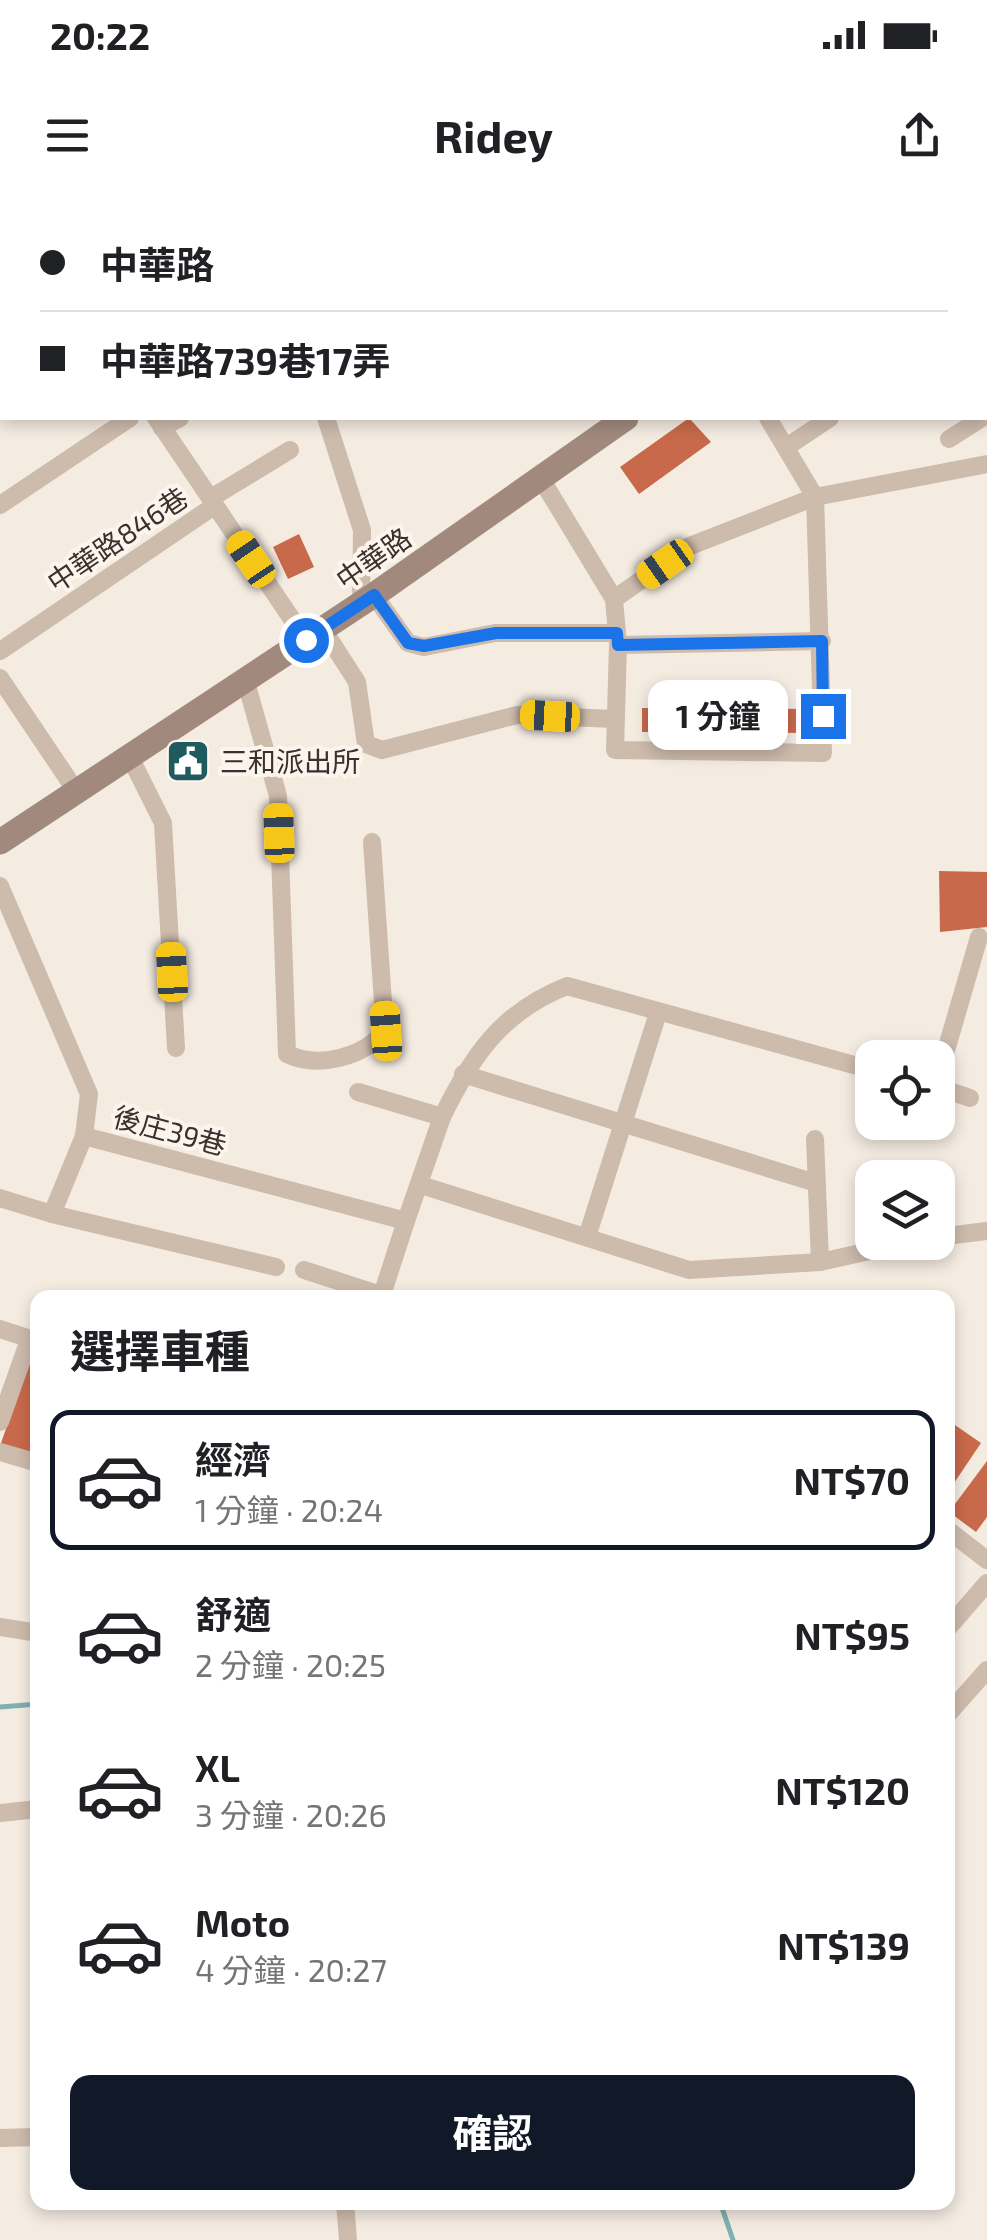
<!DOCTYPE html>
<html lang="zh-TW">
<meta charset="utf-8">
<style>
body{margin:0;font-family:"Exo 2","Noto Sans TC",sans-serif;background:#f2f2f2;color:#202124;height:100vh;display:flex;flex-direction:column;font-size:38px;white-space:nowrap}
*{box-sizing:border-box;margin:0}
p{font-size:32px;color:#757577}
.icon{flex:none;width:55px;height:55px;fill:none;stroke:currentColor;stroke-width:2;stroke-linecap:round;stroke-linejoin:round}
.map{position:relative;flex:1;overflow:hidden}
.details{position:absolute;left:30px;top:1090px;width:925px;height:920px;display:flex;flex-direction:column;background:#fff;border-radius:20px;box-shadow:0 5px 15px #0003}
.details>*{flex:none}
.banner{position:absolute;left:0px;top:0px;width:988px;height:220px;box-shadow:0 5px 15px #0003;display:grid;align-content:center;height:220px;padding:0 40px;background:#fff}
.buttons{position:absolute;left:855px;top:840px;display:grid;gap:20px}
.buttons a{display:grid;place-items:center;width:100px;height:100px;border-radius:20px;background:#fff;box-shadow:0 5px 15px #0003;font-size:50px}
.end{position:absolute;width:45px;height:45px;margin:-22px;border:12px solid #1a73e8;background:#fff;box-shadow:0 0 0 5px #fff}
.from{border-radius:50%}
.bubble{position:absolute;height:70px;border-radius:20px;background:#fff;box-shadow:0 5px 15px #0003;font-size:32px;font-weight:700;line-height:70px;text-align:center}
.car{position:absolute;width:30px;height:60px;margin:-30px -15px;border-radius:12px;box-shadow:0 0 8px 2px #0007;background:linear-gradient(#f5c518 24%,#345 0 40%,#f5c518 0 76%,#345 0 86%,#f5c518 0)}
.banner b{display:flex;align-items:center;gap:35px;height:95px;font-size:38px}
.banner b+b{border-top:2px solid #e0e0e0}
.banner i{width:25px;height:25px;background:#202124}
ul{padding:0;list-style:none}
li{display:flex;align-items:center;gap:30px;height:140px;margin:0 20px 15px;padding:0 20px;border:5px solid transparent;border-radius:20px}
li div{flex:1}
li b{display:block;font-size:38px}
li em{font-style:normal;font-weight:700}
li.current{border-color:#111827}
li>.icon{width:90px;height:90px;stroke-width:1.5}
h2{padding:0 40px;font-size:45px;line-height:120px}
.cta{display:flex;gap:20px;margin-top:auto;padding:20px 40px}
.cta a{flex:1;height:115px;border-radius:20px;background:#111827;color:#fff;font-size:40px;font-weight:700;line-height:115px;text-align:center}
.status{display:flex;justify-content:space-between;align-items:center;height:70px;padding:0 50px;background:#fff;direction:ltr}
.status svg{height:28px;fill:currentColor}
header{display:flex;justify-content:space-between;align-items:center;height:130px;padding:0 40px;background:#fff;font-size:45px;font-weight:700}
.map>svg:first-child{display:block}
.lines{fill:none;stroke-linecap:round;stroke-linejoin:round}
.stream{stroke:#7fb0b2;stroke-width:5}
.building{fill:#c8694b}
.minor{stroke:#cdbbac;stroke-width:18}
.secondary{stroke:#a18a7d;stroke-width:25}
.route{stroke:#1a73e8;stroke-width:12}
.labels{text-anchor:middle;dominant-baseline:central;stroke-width:8;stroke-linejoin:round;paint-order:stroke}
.street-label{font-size:28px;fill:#3b302b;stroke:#fbf5ee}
.poi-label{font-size:28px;fill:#3b302b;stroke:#fbf5ee;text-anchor:start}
</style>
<div class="status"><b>20:22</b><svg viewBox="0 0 49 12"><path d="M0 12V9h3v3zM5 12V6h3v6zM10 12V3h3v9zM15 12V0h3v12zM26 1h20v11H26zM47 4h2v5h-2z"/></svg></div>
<header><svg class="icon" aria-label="menu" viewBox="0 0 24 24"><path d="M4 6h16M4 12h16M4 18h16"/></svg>Ridey<svg class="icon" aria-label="share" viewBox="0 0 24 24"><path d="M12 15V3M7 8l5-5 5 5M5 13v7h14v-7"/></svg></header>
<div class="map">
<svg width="987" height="2040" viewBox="0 0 987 2040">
<rect width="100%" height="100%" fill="#f4ebe1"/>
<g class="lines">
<g class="stream">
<polyline points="0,1507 38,1504"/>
<polyline points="720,2002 733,2040"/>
</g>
</g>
<g class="building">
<polygon points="689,218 711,242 639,294 620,267"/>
<polygon points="299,334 314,367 288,379 273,347"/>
<polygon points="642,508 818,509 818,533 642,532"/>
<polygon points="939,671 987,672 987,727 940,732"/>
<polygon points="31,1157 38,1159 35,1259 0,1246"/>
<polygon points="952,1223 981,1243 948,1292 948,1229"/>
<polygon points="987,1261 987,1317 976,1332 949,1312"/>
</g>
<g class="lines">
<g class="minor">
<polyline points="919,0 921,2"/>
<polyline points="561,2 561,0"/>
<polyline points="985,76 987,79"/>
<polyline points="985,112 987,110"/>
<polyline points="156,218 306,440"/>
<polyline points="326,218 362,330 361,404"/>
<polyline points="162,228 180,218"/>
<polyline points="949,239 982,218"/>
<polyline points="788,246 830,218"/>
<polyline points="540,277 614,399 618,445 615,550 823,553 815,297 768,218"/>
<polyline points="211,298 290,250"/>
<polyline points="0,305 130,218"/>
<polyline points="374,395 408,443 424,447 495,433 617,433"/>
<polyline points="614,399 690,346 815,297 987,264"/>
<polyline points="323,429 357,482 366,544 382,550 517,515 615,519"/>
<polyline points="618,445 822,441"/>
<polyline points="0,451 214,306"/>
<polyline points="0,478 76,591"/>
<path d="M246 482 278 596 287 854C319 869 363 857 385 831L372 642"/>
<polyline points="129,555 163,623 176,848"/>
<polyline points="0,686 89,894 84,936 406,1021 442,917 358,892"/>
<polyline points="463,874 816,983"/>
<polyline points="938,878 979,737"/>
<polyline points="938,887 970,898"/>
<path d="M442 917C472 856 501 812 567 786L872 870"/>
<polyline points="815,939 820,1062"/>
<polyline points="421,985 689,1070 820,1062 910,1042"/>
<polyline points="0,998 52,1014 84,936"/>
<polyline points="52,1014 276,1067"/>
<polyline points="587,1037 658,813"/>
<polyline points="938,1037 987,1031"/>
<polyline points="304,1070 390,1098"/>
<polyline points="381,1098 406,1021"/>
<polyline points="0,1129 37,1141"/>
<polyline points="0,1222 29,1140"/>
<polyline points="0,1252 38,1263"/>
<polyline points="948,1330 987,1360"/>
<polyline points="0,1427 38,1433"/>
<polyline points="948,1428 987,1383"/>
<polyline points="948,1514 987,1470"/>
<polyline points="0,1613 38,1609"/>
<polyline points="0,1938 38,1937"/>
<polyline points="345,2002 348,2040"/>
</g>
<g class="secondary">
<polyline points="940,2 944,0"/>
<polyline points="0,642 374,395 626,218"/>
</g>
</g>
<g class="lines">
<polyline class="route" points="306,440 374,395 408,443 424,446 496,433 617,433 618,445 822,441 823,516"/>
</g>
<defs>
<g id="civic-square" transform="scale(2.25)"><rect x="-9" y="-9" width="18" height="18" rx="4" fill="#1f5a5e" stroke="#fbf5ee"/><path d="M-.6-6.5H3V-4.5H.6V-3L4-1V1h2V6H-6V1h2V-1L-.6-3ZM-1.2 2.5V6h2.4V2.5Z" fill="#fff"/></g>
</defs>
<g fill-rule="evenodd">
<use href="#civic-square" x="188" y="561"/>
</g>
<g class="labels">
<g class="street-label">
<text transform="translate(117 339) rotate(-34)">中華路846巷</text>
<text transform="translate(373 358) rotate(-35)">中華路</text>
<text transform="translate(170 930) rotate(15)">後庄39巷</text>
</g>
<g class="poi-label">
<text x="220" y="561">三和派出所</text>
</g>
</g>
</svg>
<div class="buttons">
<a><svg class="icon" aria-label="locate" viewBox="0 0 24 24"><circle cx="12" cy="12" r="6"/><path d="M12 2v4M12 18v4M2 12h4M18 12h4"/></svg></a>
<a><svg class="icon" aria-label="layers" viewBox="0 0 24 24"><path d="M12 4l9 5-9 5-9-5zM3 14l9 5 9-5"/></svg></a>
</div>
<i class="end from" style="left:306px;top:440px"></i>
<i class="end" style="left:823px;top:516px"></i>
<div class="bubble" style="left:648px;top:480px;width:140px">1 分鐘</div>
<i class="car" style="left:251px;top:359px;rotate:326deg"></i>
<i class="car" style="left:665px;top:364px;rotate:235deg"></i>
<i class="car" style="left:550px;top:516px;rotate:273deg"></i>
<i class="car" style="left:279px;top:633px;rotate:358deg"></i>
<i class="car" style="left:172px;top:772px;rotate:357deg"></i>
<i class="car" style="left:386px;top:831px;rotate:356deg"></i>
<div class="banner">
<b><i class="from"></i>中華路</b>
<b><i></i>中華路739巷17弄</b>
</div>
<section class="details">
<h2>選擇車種</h2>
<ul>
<li class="current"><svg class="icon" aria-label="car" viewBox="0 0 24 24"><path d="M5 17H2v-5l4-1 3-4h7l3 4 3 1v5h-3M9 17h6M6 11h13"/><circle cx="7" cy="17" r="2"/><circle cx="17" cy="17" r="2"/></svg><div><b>經濟</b><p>1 分鐘 · 20:24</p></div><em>NT$70</em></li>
<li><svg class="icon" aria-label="car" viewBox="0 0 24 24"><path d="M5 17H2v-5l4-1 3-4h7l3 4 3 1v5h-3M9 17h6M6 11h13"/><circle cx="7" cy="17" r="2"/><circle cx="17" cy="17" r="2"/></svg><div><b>舒適</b><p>2 分鐘 · 20:25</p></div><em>NT$95</em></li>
<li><svg class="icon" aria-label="car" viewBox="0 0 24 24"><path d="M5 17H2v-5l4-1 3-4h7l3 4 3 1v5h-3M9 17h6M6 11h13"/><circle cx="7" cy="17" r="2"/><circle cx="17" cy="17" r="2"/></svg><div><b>XL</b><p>3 分鐘 · 20:26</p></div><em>NT$120</em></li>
<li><svg class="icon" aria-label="car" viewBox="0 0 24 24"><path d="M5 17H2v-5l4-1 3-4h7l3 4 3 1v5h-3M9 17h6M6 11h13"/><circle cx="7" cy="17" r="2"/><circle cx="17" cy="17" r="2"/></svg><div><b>Moto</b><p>4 分鐘 · 20:27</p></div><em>NT$139</em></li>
</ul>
<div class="cta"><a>確認</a></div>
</section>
</div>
